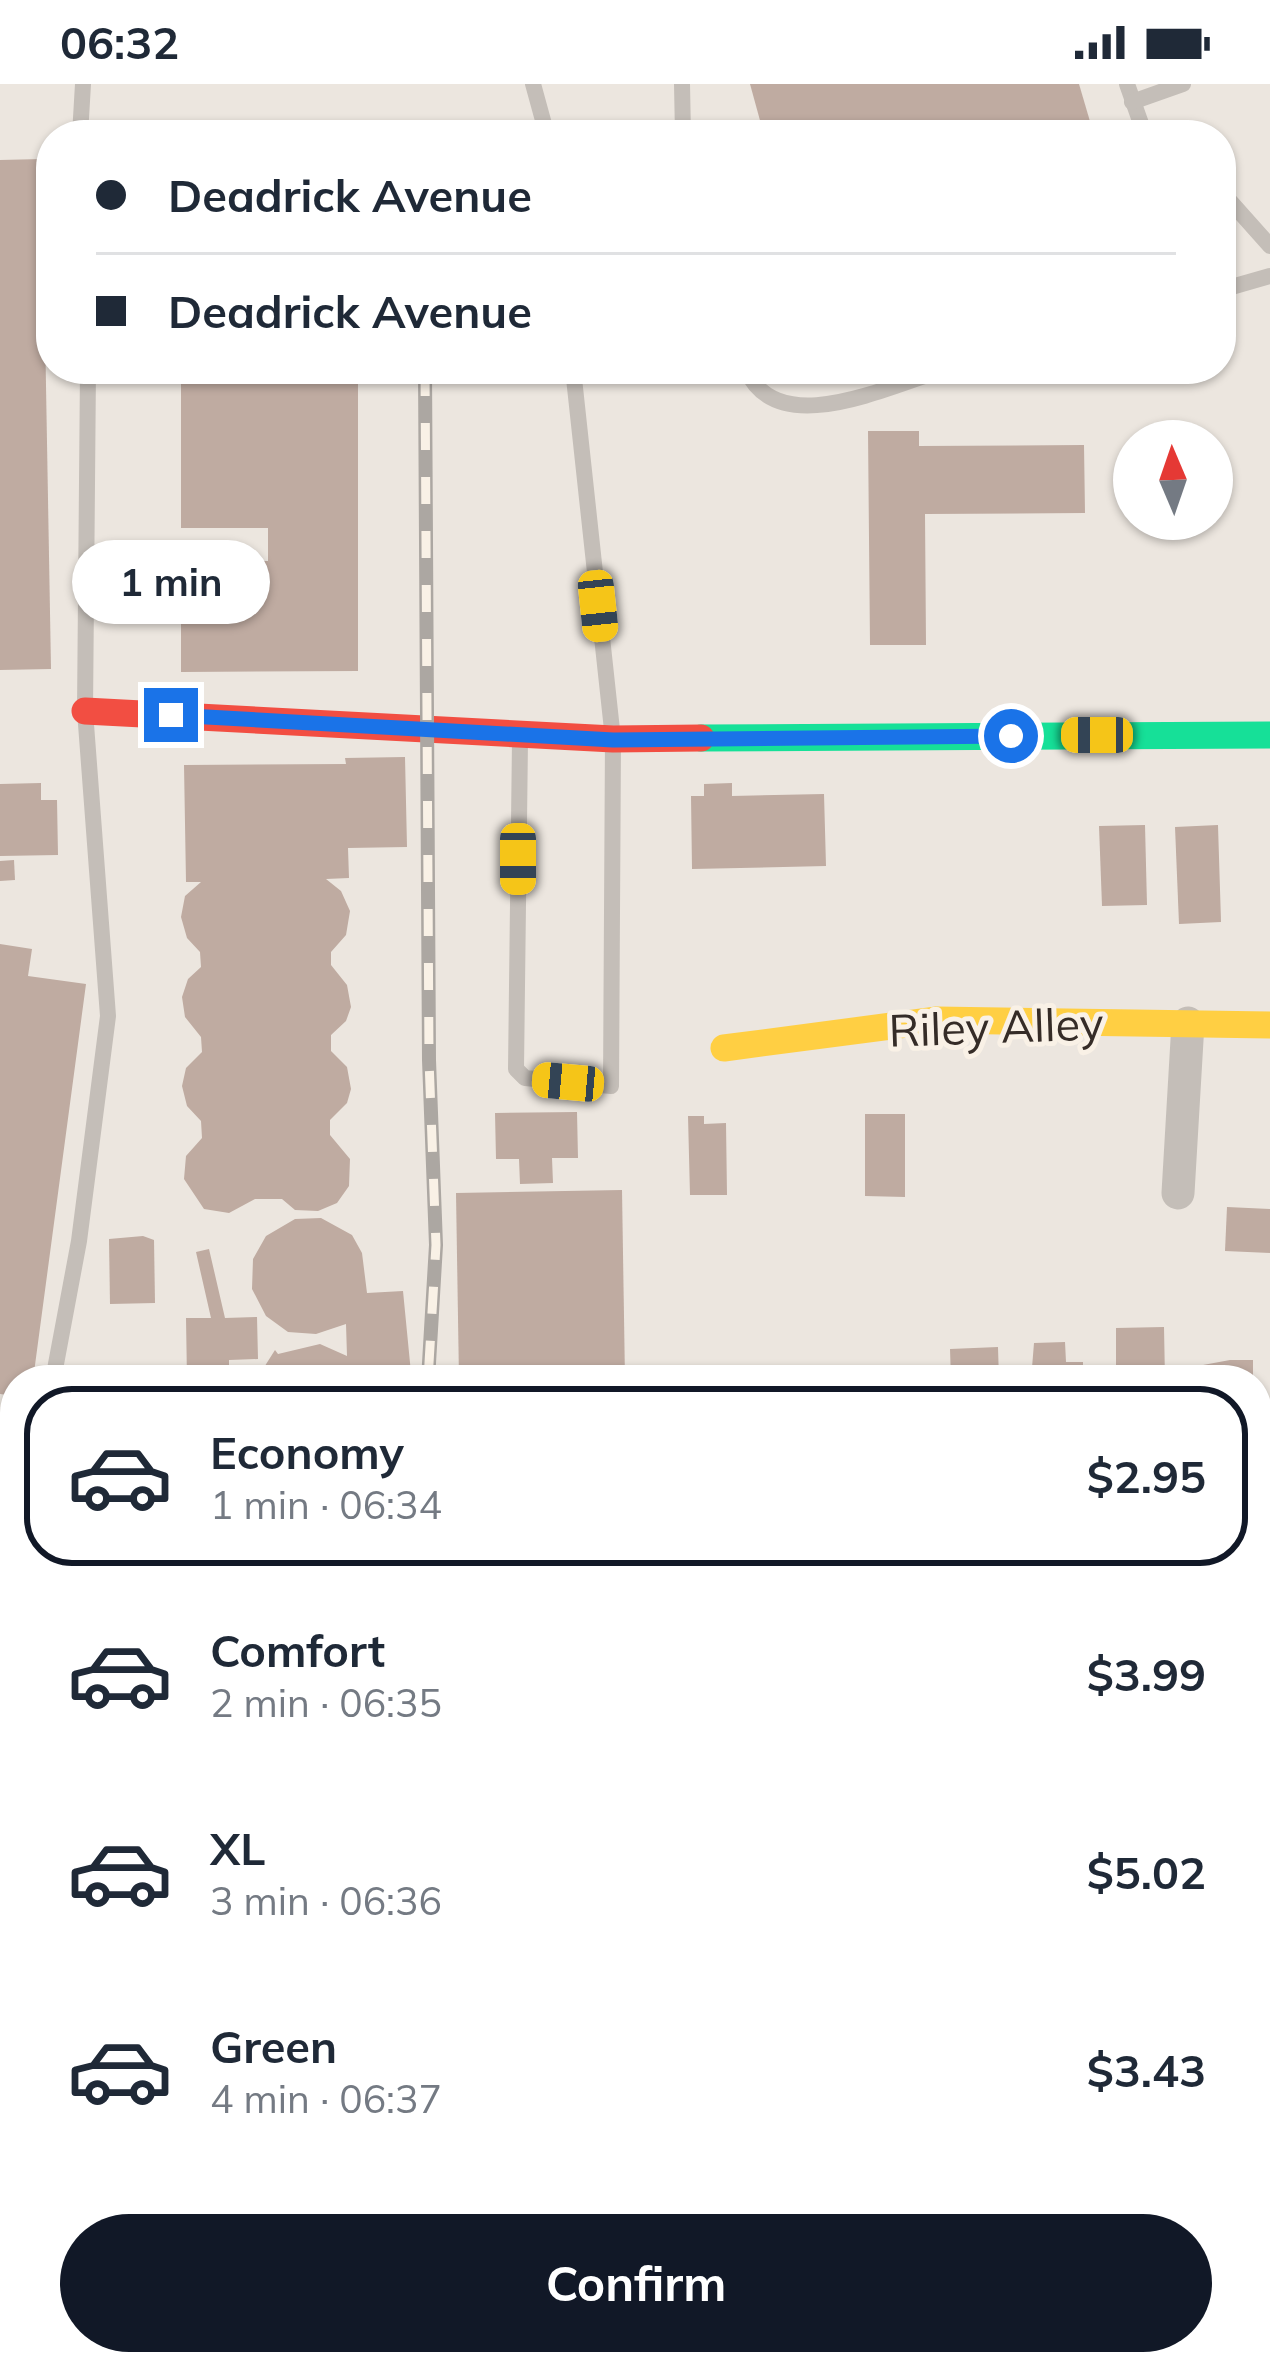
<!DOCTYPE html>
<meta charset="utf-8">
<style>
body{margin:0;font-family:Mulish,sans-serif;background:#f6f6f7;color:#1f2937;height:100vh;display:flex;flex-direction:column;font-size:45px;white-space:nowrap}
*{box-sizing:border-box;margin:0}
p{font-size:39px;color:#747a83}
.icon{flex:none;width:66px;height:66px;fill:none;stroke:currentColor;stroke-width:2;stroke-linecap:round;stroke-linejoin:round}
.map{position:relative;flex:1;overflow:hidden}
.side{position:absolute;left:0px;top:1281px;width:1272px;height:1011px;display:flex;flex-direction:column;background:#fff;border-radius:48px 48px 0 0;box-shadow:0 3px 9px #0004}
.side>*{flex:none}
.top-card{position:absolute;left:36px;top:36px;width:1200px;height:264px;border-radius:48px;box-shadow:0 3px 9px #0004;display:grid;align-content:center;height:264px;padding:0 60px;background:#fff}
.needle{width:78px;rotate:358deg}
.buttons{position:absolute;left:1113px;top:336px;display:grid;gap:24px}
.buttons a{display:grid;place-items:center;width:120px;height:120px;border-radius:50%;background:#fff;box-shadow:0 3px 9px #0004;font-size:60px}
.end{position:absolute;width:54px;height:54px;margin:-27px;border:15px solid #1a73e8;background:#fff;box-shadow:0 0 0 6px #fff}
.from{border-radius:50%}
.bubble{position:absolute;height:84px;border-radius:42px;background:#fff;box-shadow:0 3px 9px #0004;font-size:39px;font-weight:700;line-height:84px;text-align:center}
.car{position:absolute;width:36px;height:72px;margin:-36px -18px;border-radius:15px;box-shadow:0 0 9px 3px #0007;background:linear-gradient(#f5c518 24%,#345 0 40%,#f5c518 0 76%,#345 0 86%,#f5c518 0)}
.top-card b{display:flex;align-items:center;gap:42px;height:114px;font-size:45px}
.top-card b+b{border-top:3px solid #e0e1e3}
.top-card i{width:30px;height:30px;background:#1f2937}
ul{padding:21px 0 0;list-style:none}
li{display:flex;align-items:center;gap:36px;height:180px;margin:0 24px 18px;padding:0 36px;border:6px solid transparent;border-radius:48px}
li div{flex:1}
li b{display:block;font-size:45px}
li em{font-style:normal;font-weight:700}
li.active{border-color:#111827}
li>.icon{width:108px;height:108px;stroke-width:1.5}
.action{display:flex;gap:24px;margin-top:auto;padding:24px 60px}
.action a{flex:1;height:138px;border-radius:72px;background:#111827;color:#fff;font-size:48px;font-weight:700;line-height:138px;text-align:center}
.status{display:flex;justify-content:space-between;align-items:center;height:84px;padding:0 60px;background:#fff;direction:ltr}
.status svg{height:33px;fill:currentColor}
.map>svg:first-child{display:block}
.building{fill:#bfaba1}
.lines{fill:none;stroke-linecap:round;stroke-linejoin:round}
.lane{stroke:#c4beb8;stroke-width:16}
.street{stroke:#c4beb8;stroke-width:33}
.fast{stroke:#16e098;stroke-width:27}
.slow{stroke:#ffcf43;stroke-width:27}
.jam{stroke:#f24e42;stroke-width:27}
.rail-casing{stroke:#aca7a2;stroke-width:14}
.rail{stroke:#f9f1e6;stroke-width:9;stroke-dasharray:27;stroke-linecap:butt}
.route{stroke:#1a73e8;stroke-width:15}
.labels{text-anchor:middle;dominant-baseline:central;stroke-width:10;stroke-linejoin:round;paint-order:stroke}
.street-label{font-size:45px;fill:#352c27;stroke:#f9f1e6}
</style>
<div class="status"><b>06:32</b><svg viewBox="0 0 49 12"><path d="M0 12V9h3v3zM5 12V6h3v6zM10 12V3h3v9zM15 12V0h3v12zM26 1h20v11H26zM47 4h2v5h-2z"/></svg></div>
<div class="map">
<svg width="1270" height="2290" viewBox="0 0 1270 2290">
<rect width="100%" height="100%" fill="#ece6df"/>
<g class="building">
<polygon points="750,0 1079,0 1094,51 764,51"/>
<polygon points="42,75 51,585 0,586 0,76"/>
<polygon points="181,285 358,285 358,587 181,588 181,477 268,477 268,444 181,444"/>
<polygon points="868,347 919,347 919,362 1084,361 1085,429 925,430 926,561 870,561"/>
<polygon points="405,673 407,763 348,764 349,794 326,795 341,807 350,827 346,851 331,868 331,881 347,901 351,923 346,937 331,951 331,967 347,983 351,1005 347,1019 330,1036 330,1051 350,1075 349,1102 337,1119 318,1127 295,1126 282,1115 255,1115 229,1129 204,1125 184,1095 186,1072 202,1054 201,1037 187,1022 182,1002 186,984 202,968 201,953 185,933 182,913 188,895 201,883 200,868 187,854 181,833 185,812 201,798 186,798 184,681 346,680 345,674"/>
<polygon points="41,699 41,716 57,716 58,771 0,772 0,700"/>
<polygon points="732,699 732,712 824,710 826,782 692,785 691,712 704,712 704,700"/>
<polygon points="1145,741 1147,821 1102,822 1099,742"/>
<polygon points="1218,741 1221,838 1179,840 1175,743"/>
<polygon points="14,776 15,796 0,797 0,777"/>
<polygon points="0,860 32,865 28,892 86,900 33,1296 15,1296 15,1312 0,1310"/>
<polygon points="577,1028 578,1074 552,1074 553,1099 520,1100 519,1075 496,1075 495,1029"/>
<polygon points="865,1030 905,1030 905,1113 865,1112"/>
<polygon points="688,1032 704,1032 704,1040 726,1039 727,1111 690,1111"/>
<polygon points="622,1106 625,1296 459,1296 456,1109"/>
<polygon points="1227,1123 1270,1125 1270,1169 1225,1167"/>
<polygon points="321,1134 352,1151 362,1169 367,1209 403,1207 411,1289 365,1296 256,1296 275,1266 278,1270 320,1260 347,1272 346,1240 316,1250 288,1248 266,1232 252,1205 253,1175 266,1152 295,1135"/>
<polygon points="143,1152 154,1156 155,1219 110,1220 109,1155"/>
<polygon points="209,1165 225,1234 257,1233 258,1275 229,1276 229,1296 187,1296 186,1234 211,1234 196,1168"/>
<polygon points="1164,1243 1165,1296 1107,1296 1107,1284 1116,1283 1116,1244"/>
<polygon points="1065,1258 1066,1278 1083,1278 1083,1296 1031,1296 1034,1259"/>
<polygon points="998,1263 999,1296 951,1296 950,1265"/>
<polygon points="1230,1276 1253,1276 1253,1296 1204,1296 1203,1281"/>
<polygon points="1257,1526 1262,1526 1263,1582 1257,1582"/>
<polygon points="1257,1909 1270,1912 1270,1961 1257,1958"/>
</g>
<g class="lines">
<g class="lane">
<polyline points="533,0 547,51"/>
<polyline points="682,0 683,51"/>
<polyline points="1127,0 1145,51"/>
<polyline points="1132,18 1183,0"/>
<polyline points="80,51 83,0"/>
<polyline points="1221,107 1270,162"/>
<polyline points="1221,206 1270,192"/>
<path d="M746 285C777 359 892 300 946 285"/>
<polyline points="520,656 516,985 525,994 611,1002 613,655 573,285"/>
<polyline points="53,1296 79,1157 108,932 85,627 88,285"/>
<polyline points="0,2095 15,2061"/>
</g>
<g class="street">
<polyline points="1178,1109 1188,939"/>
<polyline points="1257,1422 1270,1422"/>
<polyline points="1257,2052 1270,2053"/>
</g>
<polyline class="fast" points="701,654 1270,651"/>
<polyline class="slow" points="724,964 937,936 1270,941"/>
<polyline class="jam" points="85,627 613,655 701,654"/>
<g class="rail-casing">
<g id="rail">
<polyline points="425,285 429,976 436,1161 428,1296"/>
<polyline points="0,1862 15,1852"/>
</g>
</g>
<use href="#rail" class="rail"/>
</g>
<g class="lines">
<polyline class="route" points="171,631 613,656 1011,652"/>
</g>
<g class="labels">
<g class="street-label">
<text transform="translate(996 942) rotate(-2)">Riley Alley</text>
</g>
</g>
</svg>
<div class="buttons">
<a><svg class="needle" viewBox="-14 -14 28 28"><path d="M0-13l5 13h-10z" fill="#e53935"/><path d="M0 13l5-13h-10z" fill="#747a83"/></svg></a>
</div>
<i class="end from" style="left:1011px;top:652px"></i>
<i class="end" style="left:171px;top:631px"></i>
<div class="bubble" style="left:72px;top:456px;width:198px">1 min</div>
<i class="car" style="left:598px;top:522px;rotate:174deg"></i>
<i class="car" style="left:1097px;top:651px;rotate:270deg"></i>
<i class="car" style="left:518px;top:775px;rotate:180deg"></i>
<i class="car" style="left:568px;top:998px;rotate:275deg"></i>
<div class="top-card">
<b><i class="from"></i>Deadrick Avenue</b>
<b><i></i>Deadrick Avenue</b>
</div>
<section class="side">
<ul>
<li class="active"><svg class="icon" aria-label="car" viewBox="0 0 24 24"><path d="M5 17H2v-5l4-1 3-4h7l3 4 3 1v5h-3M9 17h6M6 11h13"/><circle cx="7" cy="17" r="2"/><circle cx="17" cy="17" r="2"/></svg><div><b>Economy</b><p>1 min · 06:34</p></div><em>$2.95</em></li>
<li><svg class="icon" aria-label="car" viewBox="0 0 24 24"><path d="M5 17H2v-5l4-1 3-4h7l3 4 3 1v5h-3M9 17h6M6 11h13"/><circle cx="7" cy="17" r="2"/><circle cx="17" cy="17" r="2"/></svg><div><b>Comfort</b><p>2 min · 06:35</p></div><em>$3.99</em></li>
<li><svg class="icon" aria-label="car" viewBox="0 0 24 24"><path d="M5 17H2v-5l4-1 3-4h7l3 4 3 1v5h-3M9 17h6M6 11h13"/><circle cx="7" cy="17" r="2"/><circle cx="17" cy="17" r="2"/></svg><div><b>XL</b><p>3 min · 06:36</p></div><em>$5.02</em></li>
<li><svg class="icon" aria-label="car" viewBox="0 0 24 24"><path d="M5 17H2v-5l4-1 3-4h7l3 4 3 1v5h-3M9 17h6M6 11h13"/><circle cx="7" cy="17" r="2"/><circle cx="17" cy="17" r="2"/></svg><div><b>Green</b><p>4 min · 06:37</p></div><em>$3.43</em></li>
</ul>
<div class="action"><a>Confirm</a></div>
</section>
</div>
